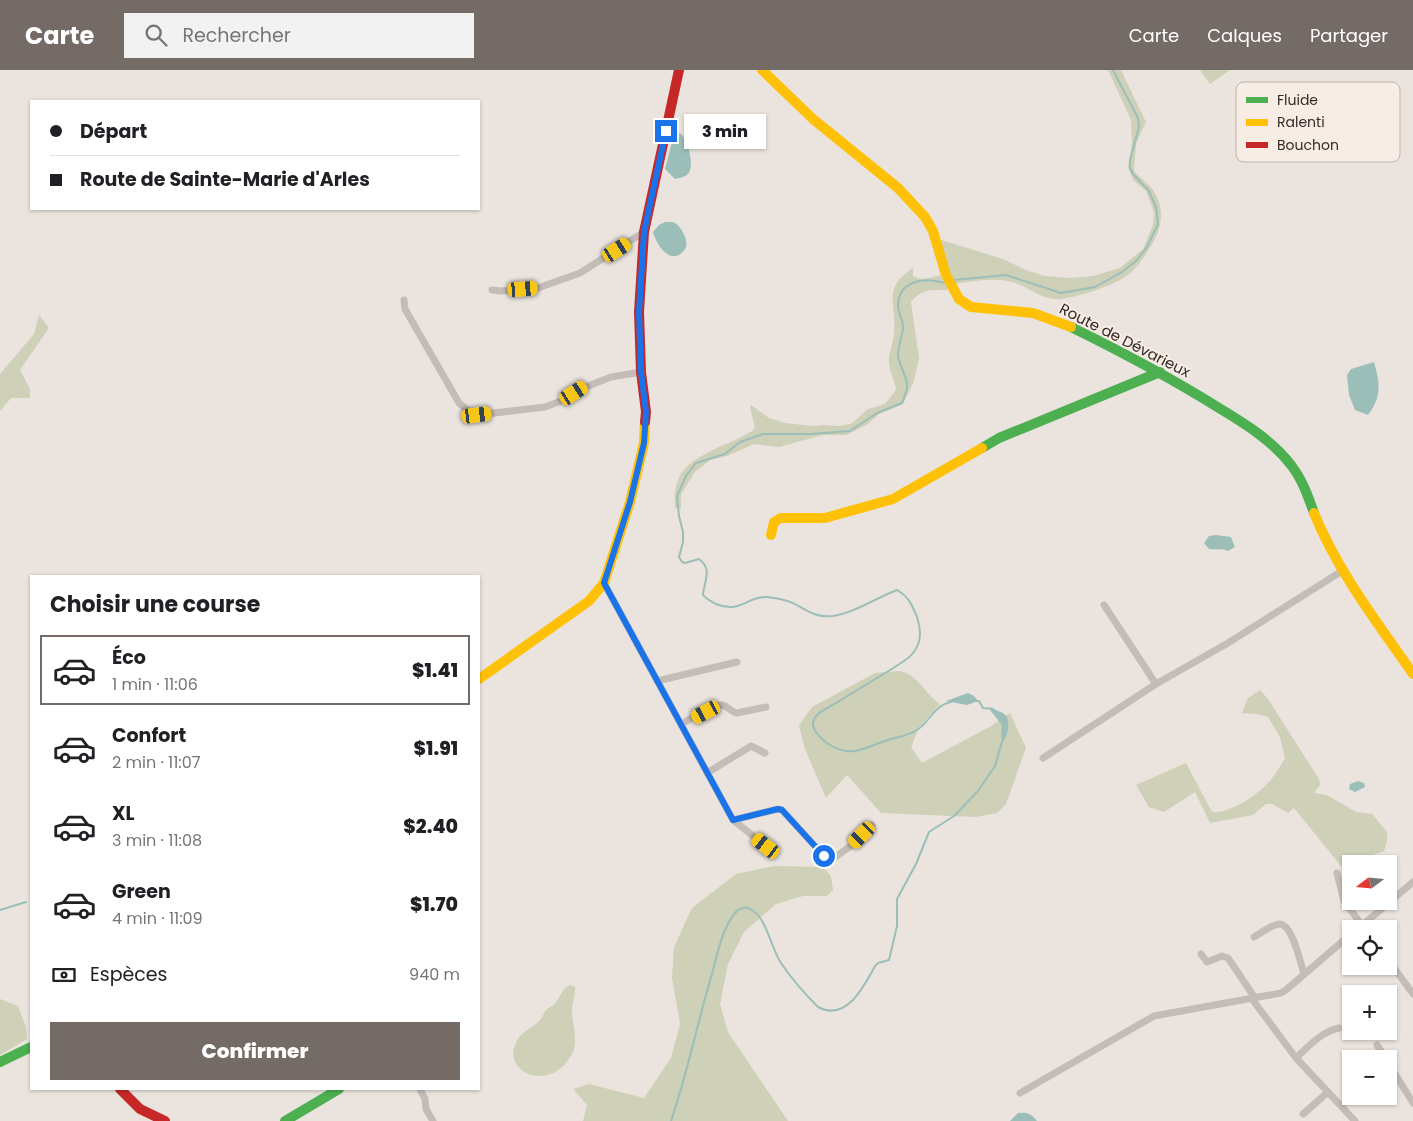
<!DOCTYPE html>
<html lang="fr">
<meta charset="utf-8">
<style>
body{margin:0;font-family:Poppins,sans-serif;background:#f2f2f2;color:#202124;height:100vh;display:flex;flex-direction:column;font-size:19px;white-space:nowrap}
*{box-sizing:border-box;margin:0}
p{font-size:16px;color:#757577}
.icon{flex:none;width:28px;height:28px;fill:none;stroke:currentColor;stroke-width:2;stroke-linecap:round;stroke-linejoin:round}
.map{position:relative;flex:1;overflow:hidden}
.panel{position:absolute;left:30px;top:505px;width:450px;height:515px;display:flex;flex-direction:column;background:#fff;border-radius:0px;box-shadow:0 1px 4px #0004}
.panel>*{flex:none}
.top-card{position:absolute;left:30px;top:30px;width:450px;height:110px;border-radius:0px;box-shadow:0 1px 4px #0004;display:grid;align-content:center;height:110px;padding:0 20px;background:#fff}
.needle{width:32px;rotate:254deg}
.tools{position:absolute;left:1342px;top:785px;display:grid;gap:10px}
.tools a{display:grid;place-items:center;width:55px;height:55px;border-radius:0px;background:#fff;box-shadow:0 1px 4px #0004;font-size:25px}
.end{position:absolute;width:22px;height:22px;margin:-11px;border:6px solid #1a73e8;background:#fff;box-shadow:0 0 0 2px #fff}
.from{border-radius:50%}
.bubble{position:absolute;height:35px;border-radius:0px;background:#fff;box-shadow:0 1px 4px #0004;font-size:16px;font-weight:800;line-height:35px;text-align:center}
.car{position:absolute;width:15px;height:30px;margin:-15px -8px;border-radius:6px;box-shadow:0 0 4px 1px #0007;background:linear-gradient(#f5c518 24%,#345 0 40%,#f5c518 0 76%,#345 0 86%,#f5c518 0)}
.top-card b{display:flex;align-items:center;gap:18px;height:48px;font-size:19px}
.top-card b+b{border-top:1px solid #e0e0e0}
.top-card i{width:12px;height:12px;background:#202124}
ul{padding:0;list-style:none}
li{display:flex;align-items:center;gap:15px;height:70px;margin:0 10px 8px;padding:0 10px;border:2px solid transparent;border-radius:0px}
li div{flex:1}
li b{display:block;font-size:19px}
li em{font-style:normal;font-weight:800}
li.current{border-color:#746a66}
li>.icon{width:45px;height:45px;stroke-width:1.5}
h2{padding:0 20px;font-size:22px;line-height:60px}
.pay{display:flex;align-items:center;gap:12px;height:55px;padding:0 20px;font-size:19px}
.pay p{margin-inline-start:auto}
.action{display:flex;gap:10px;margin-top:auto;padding:10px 20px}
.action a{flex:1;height:58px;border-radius:0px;background:#746a66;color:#fff;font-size:20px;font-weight:800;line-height:58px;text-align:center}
header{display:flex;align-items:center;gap:30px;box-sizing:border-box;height:70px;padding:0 25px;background:#746a66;color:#fff}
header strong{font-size:24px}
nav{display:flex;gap:28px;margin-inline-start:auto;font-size:18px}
.search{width:350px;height:45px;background:#f2f2f2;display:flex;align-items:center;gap:12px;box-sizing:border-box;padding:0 18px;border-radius:0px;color:#757577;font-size:19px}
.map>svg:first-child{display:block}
.green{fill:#ced0b8}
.water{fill:#9bbeb9}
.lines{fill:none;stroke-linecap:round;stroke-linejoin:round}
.stream{stroke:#9bbeb9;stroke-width:2}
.street{stroke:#c4bcb7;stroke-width:7}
.fast{stroke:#4caf50;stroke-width:10}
.slow{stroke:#ffc107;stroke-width:10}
.jam{stroke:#c62828;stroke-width:10}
.route{stroke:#1a73e8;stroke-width:6}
.labels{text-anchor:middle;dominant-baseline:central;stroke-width:4;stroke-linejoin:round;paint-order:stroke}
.street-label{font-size:15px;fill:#342926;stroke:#f8ede5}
.key{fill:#f8ede5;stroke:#bdb2ac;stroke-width:1}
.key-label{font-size:14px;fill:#342926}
</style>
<header>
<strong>Carte</strong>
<div class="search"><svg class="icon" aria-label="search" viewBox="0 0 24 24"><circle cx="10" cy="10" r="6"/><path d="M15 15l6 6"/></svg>Rechercher</div>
<nav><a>Carte</a><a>Calques</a><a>Partager</a></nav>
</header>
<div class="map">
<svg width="1413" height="1051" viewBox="0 0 1413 1051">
<rect width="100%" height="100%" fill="#ebe4de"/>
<g class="green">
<path d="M1108 0H1121L1146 52 1136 74 1134 101C1140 108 1151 115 1155 123 1168 147 1158 167 1144 187 1140 192 1135 200 1129 204 1116 215 1079 227 1061 229 1041 231 1029 216 1012 212 993 207 973 211 955 214L944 189 941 170 1003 189 1026 200 1045 206 1070 208 1093 206 1120 198 1143 179 1153 155 1154 142 1146 121 1133 110 1128 97 1132 74 1131 50Z"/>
<polygon points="1200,0 1230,0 1210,14"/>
<path d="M913 198V206C922 211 930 208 940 205L948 220C931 220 922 218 911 232L919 288 914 311 903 334 879 344 868 354 847 365H823L779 377 754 374 727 386 710 390 695 402 681 424V439L675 438C672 400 690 391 721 376 732 372 742 366 752 361L755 358 750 337 751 335 769 348 785 353 813 356 823 355 838 356 851 354 868 339 885 334 896 320C895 311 890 303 889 294 888 284 893 274 894 264 897 233 881 219 913 198Z"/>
<polygon points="39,245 49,258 20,300 30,319 30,328 11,328 0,341 0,304 34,264"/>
<path d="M899 601C918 604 925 624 940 634L919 657 911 677 922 693 991 656 1010 643 1026 678 1006 734 997 743 976 747 881 743 847 705 826 728 805 679 799 655 812 637 875 603Z"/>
<path d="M1260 620 1268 629 1319 709 1320 715 1314 723 1327 725 1356 742 1372 744 1387 762V772L1384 781 1341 796 1294 738 1288 743 1272 734H1266L1253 745 1210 753 1195 722 1164 742 1149 737 1136 715 1186 693 1212 742C1231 744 1261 723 1272 708 1277 702 1281 695 1285 688L1280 667 1268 647 1257 644 1242 643 1248 628Z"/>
<polygon points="774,796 823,797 831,806 833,820 827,826 803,826 776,834 744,862 728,894 720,934 728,962 788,1051 583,1051 587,1035 573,1019 589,1014 644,1028 671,988 680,954 672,908 674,877 692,838 736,804"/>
<path d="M570 915 575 917C576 925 572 932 572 940 572 953 578 970 573 982 552 1026 497 1002 518 969 523 961 534 957 541 949 543 946 544 942 547 939 550 937 554 935 556 932 561 926 562 918 570 915Z"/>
<polygon points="0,929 18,936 26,957 27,969 0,985"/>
</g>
<g class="water">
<path d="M680 63C688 70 696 97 687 105 684 107 679 108 675 109L665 99 674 64Z"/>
<path d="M665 152C668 152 670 152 673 152 681 155 690 172 685 179 672 198 656 175 653 162L659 155Z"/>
<path d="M1374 292C1380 314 1382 326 1368 345L1355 340 1349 325 1347 305 1351 299Z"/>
<path d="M1216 465 1231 467 1235 477 1228 481C1221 478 1216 480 1209 479L1204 473 1209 466Z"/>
<polygon points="968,623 974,626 978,631 967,635 946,631"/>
<path d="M991 637C995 640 999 641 1003 643 1012 649 1008 663 1004 671L1001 667 1002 655 990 640Z"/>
<polygon points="1358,711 1364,713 1365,717 1355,722 1349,719 1350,714"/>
<path d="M1018 1043C1027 1042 1032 1044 1037 1051H1010Z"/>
</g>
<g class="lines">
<g class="stream">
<polyline points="954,210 1006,205 1061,223 1095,217 1122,202 1136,191 1147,177 1158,154 1156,137 1149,121 1133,104 1130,98 1130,90 1139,57 1138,48 1113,0"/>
<path d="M945 213C925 207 898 210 898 236 898 244 904 251 903 258 902 267 898 276 898 285 898 289 900 293 901 296 908 314 910 314 902 333L877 343 850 361 811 364H763L740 372 725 384 696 393 686 406 677 426 679 446 683 462V472L679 487 682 492 685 493 699 489C713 499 704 511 703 525 707 530 711 531 716 534 741 544 747 526 767 527 777 528 788 530 797 535 809 542 818 548 833 546 856 542 876 528 897 520 909 527 912 535 917 547 921 560 922 572 913 583 909 589 900 593 895 597 875 609 856 621 836 633 829 637 815 643 813 652 812 660 821 669 827 673 852 690 864 677 888 670 897 667 908 666 917 660 929 652 935 635 951 632"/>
<polyline points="976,631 979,631 983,638 993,639"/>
<polyline points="0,840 26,832"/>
<path d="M671 1051C687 1004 697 955 711 907 717 887 721 860 735 843 739 838 746 836 752 840 767 849 771 878 781 893 791 908 805 924 818 937 846 952 864 917 875 896L878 893 889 890 897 856V829L916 794 929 762 954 746 978 721 995 696 1003 668"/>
</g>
<g class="street">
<polyline points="492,220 501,221 535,219 580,203 644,162"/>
<polyline points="404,230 405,239 459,333 472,344 477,345 545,337 566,329 583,318 611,307 641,302"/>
<polyline points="604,513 733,750 766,776"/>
<polyline points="1104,535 1156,614"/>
<polyline points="657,611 737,592"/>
<path d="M681 654C689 650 714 634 722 635 728 636 731 642 737 643L766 637"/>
<polyline points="1043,688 1156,614 1228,573 1342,501"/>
<polyline points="707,703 751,676 765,683"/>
<polyline points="733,750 778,739 782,740 824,786 834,788 852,775 872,755"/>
<polyline points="1337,803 1344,831 1364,858"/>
<polyline points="1358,859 1413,812"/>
<path d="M1254 867C1261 863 1272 854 1280 854 1293 855 1300 893 1304 903"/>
<polyline points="1201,884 1207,892 1222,886 1228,888 1255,928"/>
<polyline points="1389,891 1413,924"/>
<polyline points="1252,929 1296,988 1355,1051"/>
<polyline points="1377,975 1386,989"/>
<path d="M1296 988C1309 976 1321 962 1339 958"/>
<polyline points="1389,994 1413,1033"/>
<polyline points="420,1019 425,1029 426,1039 433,1051"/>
<polyline points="1020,1023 1154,946 1281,923 1286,920 1351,864"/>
<polyline points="1303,1044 1328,1022"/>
</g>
<g class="fast">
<path d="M1071 257C1122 282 1171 308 1219 338 1244 353 1273 371 1291 395 1302 409 1308 426 1314 443"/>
<polyline points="982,378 999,368 1160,302"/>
<polyline points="0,992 31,977"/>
<polyline points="285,1051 339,1019"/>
</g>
<g class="slow">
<polyline points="762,0 813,49 898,118 925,147 933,161 946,205 959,229 971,237 1033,243 1071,257"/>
<path d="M1314 443C1338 502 1377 552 1413 604"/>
<polyline points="771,465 774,452 781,448 825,448 893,429 982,378"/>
<polyline points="479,609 589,531 604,513 630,432 644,373 645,352"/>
</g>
<g class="jam">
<polyline points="645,352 646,342 641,302 639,242 644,162 679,0"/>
<polyline points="120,1019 140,1039 165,1051"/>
</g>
</g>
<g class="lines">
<polyline class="route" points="666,61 644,162 639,242 641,302 646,342 644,373 630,432 604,513 733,750 778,739 782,740 824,786"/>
</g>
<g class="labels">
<g class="street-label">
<text transform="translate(1125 270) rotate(27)">Route de Dévarieux</text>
</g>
</g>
<rect x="1236" y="12" width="164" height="80" rx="8" class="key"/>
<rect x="1246" y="27" width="22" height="6" fill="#4caf50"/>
<rect x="1246" y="49" width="22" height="7" fill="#ffc107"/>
<rect x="1246" y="72" width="22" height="6" fill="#c62828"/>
<g class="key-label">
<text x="1277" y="35">Fluide</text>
<text x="1277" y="57">Ralenti</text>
<text x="1277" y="80">Bouchon</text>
</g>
</svg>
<div class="tools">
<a><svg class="needle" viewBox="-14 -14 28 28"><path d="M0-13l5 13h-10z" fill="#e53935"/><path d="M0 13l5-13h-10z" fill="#757577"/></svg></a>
<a><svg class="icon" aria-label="locate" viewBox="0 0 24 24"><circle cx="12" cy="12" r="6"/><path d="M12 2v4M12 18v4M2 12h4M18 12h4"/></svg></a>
<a>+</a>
<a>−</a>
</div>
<i class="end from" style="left:824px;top:786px"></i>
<i class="end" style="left:666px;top:61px"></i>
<div class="bubble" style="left:684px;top:44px;width:82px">3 min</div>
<i class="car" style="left:617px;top:180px;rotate:57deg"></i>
<i class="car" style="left:523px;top:219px;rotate:86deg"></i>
<i class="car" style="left:574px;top:323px;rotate:57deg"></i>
<i class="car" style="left:477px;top:345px;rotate:83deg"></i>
<i class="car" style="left:706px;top:642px;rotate:243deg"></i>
<i class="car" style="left:862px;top:765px;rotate:225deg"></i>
<i class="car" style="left:766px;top:776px;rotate:308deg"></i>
<div class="top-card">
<b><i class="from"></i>Départ</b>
<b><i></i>Route de Sainte-Marie d'Arles</b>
</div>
<section class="panel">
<h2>Choisir une course</h2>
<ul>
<li class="current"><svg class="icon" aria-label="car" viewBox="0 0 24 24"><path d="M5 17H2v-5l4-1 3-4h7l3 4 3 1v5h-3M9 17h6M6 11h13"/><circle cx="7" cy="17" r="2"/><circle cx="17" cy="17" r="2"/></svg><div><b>Éco</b><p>1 min · 11:06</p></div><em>$1.41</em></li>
<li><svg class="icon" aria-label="car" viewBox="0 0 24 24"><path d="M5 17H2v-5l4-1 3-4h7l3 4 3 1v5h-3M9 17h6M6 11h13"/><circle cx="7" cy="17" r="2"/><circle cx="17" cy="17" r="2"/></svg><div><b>Confort</b><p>2 min · 11:07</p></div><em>$1.91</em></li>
<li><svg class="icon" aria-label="car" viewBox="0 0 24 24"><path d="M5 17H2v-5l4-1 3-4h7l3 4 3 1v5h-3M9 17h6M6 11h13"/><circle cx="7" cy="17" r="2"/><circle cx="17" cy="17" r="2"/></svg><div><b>XL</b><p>3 min · 11:08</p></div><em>$2.40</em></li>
<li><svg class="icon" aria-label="car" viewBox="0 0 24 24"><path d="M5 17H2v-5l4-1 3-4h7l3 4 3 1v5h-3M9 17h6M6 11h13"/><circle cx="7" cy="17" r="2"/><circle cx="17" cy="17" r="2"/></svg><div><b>Green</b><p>4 min · 11:09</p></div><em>$1.70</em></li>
</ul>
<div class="pay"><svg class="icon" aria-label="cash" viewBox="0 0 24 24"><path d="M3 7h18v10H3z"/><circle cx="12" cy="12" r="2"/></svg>Espèces<p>940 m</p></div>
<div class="action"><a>Confirmer</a></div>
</section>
</div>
